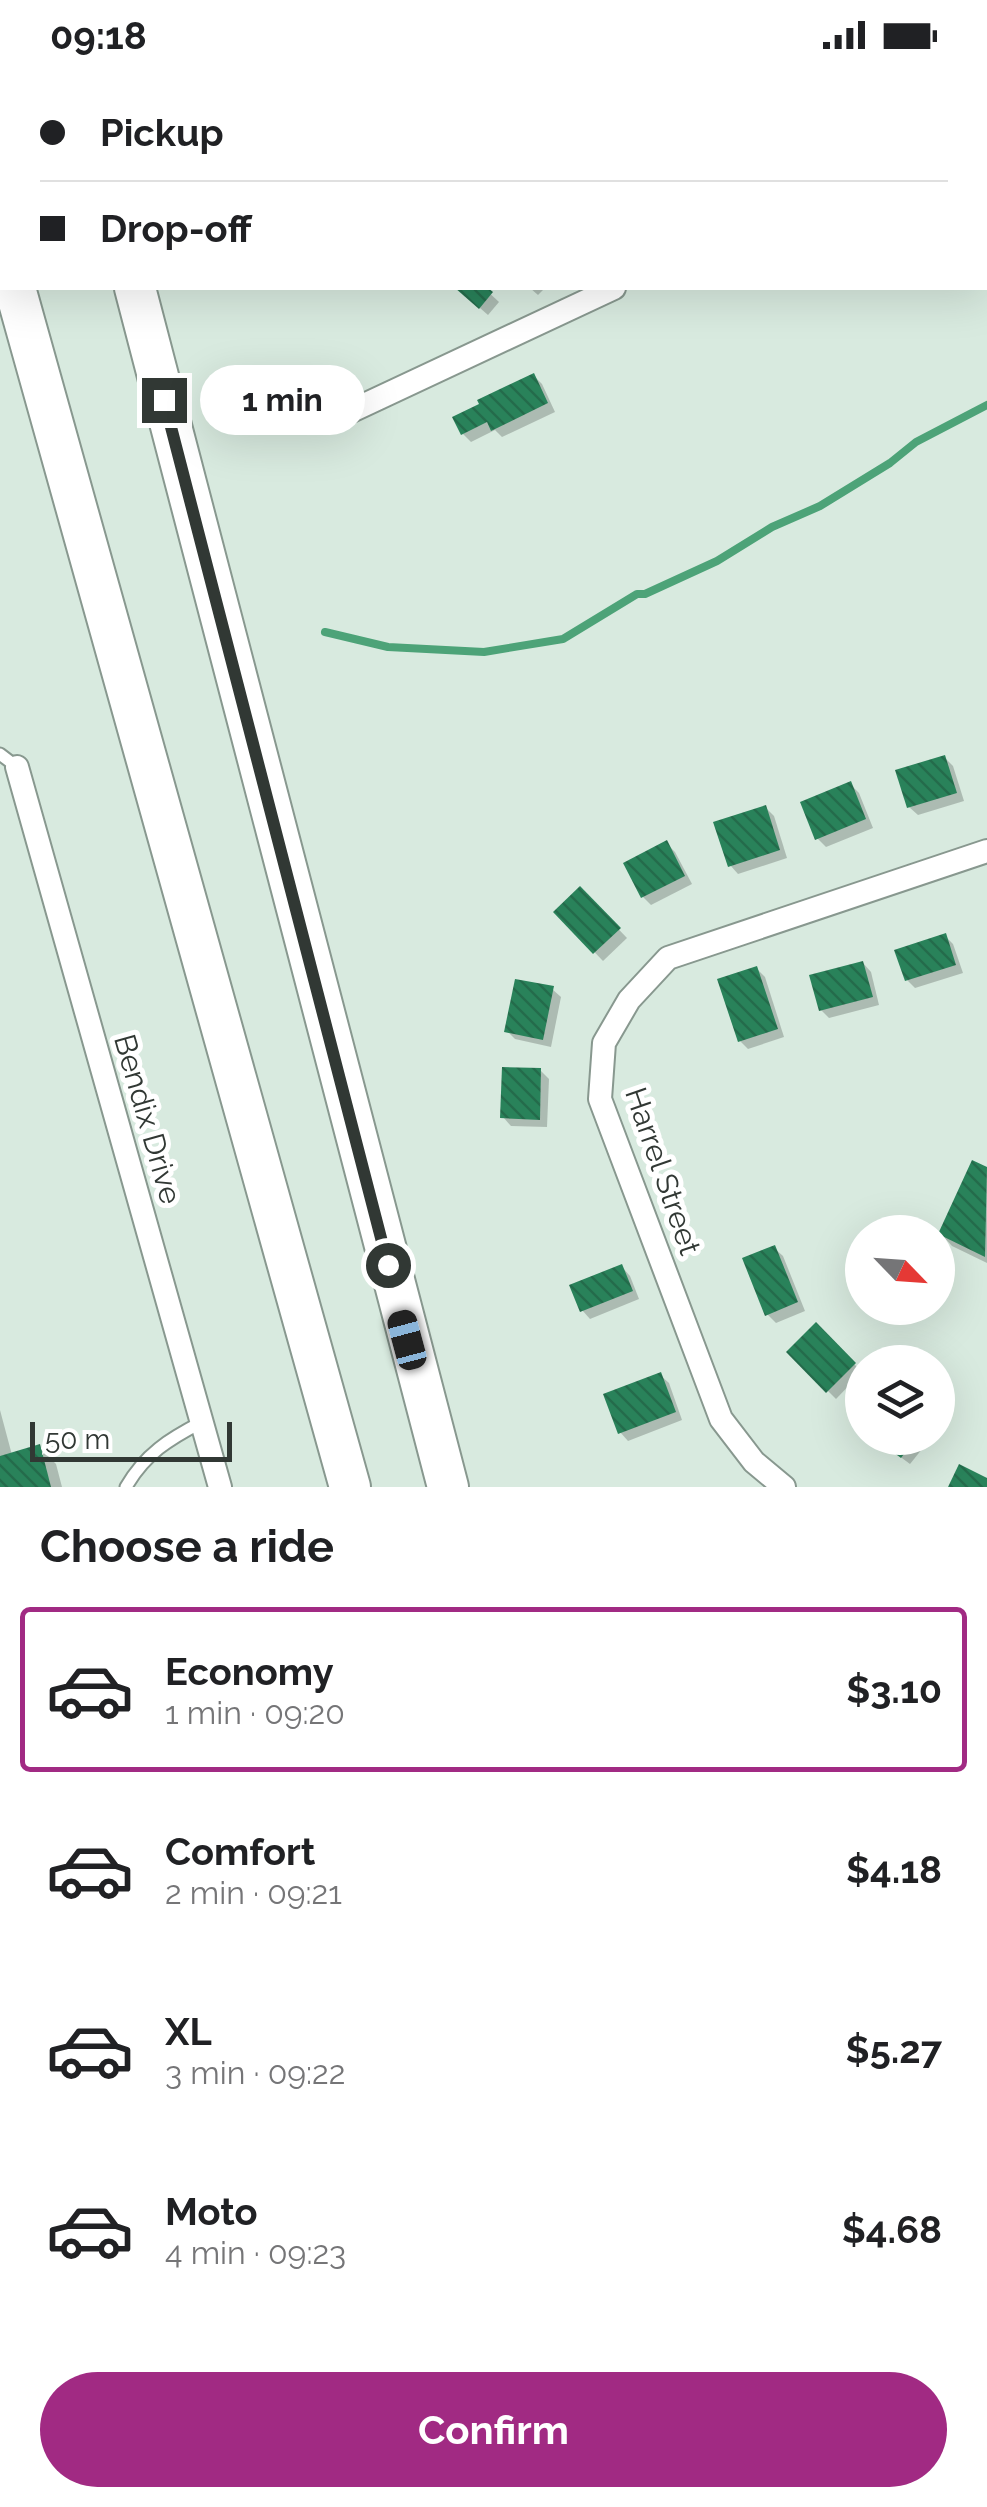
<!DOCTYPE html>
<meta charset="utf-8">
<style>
body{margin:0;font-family:Raleway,sans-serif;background:#f6f6f6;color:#202124;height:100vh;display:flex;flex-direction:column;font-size:38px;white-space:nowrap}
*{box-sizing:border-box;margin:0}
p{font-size:32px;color:#757577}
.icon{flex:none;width:55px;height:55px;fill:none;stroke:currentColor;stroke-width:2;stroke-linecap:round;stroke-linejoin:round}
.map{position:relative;height:1417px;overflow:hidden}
.sheet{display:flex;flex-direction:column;background:#fff;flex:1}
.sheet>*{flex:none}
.hud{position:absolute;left:0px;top:0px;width:988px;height:220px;box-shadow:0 10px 40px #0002;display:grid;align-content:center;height:220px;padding:0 40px;background:#fff}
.needle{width:65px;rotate:115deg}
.controls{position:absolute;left:845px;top:1145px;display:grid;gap:20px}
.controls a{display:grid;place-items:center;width:110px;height:110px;border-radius:50%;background:#fff;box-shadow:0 10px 40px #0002;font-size:50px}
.scale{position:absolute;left:30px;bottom:25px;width:202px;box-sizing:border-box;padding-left:10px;border:5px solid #313834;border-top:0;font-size:28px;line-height:35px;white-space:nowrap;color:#313834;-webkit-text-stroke:8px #fff;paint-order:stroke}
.end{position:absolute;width:45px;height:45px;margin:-22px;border:12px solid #313834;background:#fff;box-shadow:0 0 0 5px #fff}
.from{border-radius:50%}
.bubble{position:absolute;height:70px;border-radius:35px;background:#fff;box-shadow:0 10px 40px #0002;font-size:32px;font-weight:700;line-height:70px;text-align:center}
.car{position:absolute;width:30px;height:60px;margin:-30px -15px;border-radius:12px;box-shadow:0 0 8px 2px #0007;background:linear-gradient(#222 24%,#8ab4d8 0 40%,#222 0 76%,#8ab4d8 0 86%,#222 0)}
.hud b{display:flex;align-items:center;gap:35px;height:95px;font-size:38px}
.hud b+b{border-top:2px solid #e0e0e0}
.hud i{width:25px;height:25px;background:#202124}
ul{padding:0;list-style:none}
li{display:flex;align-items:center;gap:30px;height:165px;margin:0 20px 15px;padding:0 20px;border:5px solid transparent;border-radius:10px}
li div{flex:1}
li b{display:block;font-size:38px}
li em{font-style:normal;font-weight:700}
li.current{border-color:#a12a83}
li>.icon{width:90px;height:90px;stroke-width:1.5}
h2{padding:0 40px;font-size:45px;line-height:120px}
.primary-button{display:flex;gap:20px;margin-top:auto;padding:20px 40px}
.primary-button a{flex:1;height:115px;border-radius:60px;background:#a12a83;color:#fff;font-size:40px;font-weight:700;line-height:115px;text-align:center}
.status{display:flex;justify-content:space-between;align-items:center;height:70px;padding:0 50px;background:#fff;direction:ltr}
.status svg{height:28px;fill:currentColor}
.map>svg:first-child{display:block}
.shadow{fill:#0003}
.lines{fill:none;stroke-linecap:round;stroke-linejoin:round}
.stream{stroke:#4da378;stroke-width:8}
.building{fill:url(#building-back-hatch)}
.service-casing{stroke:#88988f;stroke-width:15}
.minor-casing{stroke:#88988f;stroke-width:26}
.motorway-casing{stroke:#88988f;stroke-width:44}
.service{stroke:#fff;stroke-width:11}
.minor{stroke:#fff;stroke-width:22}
.motorway{stroke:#fff;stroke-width:40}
.route{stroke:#313834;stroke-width:12}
.labels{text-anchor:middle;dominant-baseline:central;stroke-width:10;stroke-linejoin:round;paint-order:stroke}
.street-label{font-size:30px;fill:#313834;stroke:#fff}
</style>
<div class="status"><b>09:18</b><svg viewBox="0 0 49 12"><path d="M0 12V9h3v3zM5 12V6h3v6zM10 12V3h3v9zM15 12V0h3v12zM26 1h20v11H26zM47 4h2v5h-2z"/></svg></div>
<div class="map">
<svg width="987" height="1417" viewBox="0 0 987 1417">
<defs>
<pattern id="building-back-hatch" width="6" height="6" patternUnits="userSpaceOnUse" patternTransform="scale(2.5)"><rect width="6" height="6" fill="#29825a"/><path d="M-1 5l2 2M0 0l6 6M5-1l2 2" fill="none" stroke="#246b4b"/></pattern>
</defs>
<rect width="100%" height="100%" fill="#d8eadf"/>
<g class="shadow">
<polygon points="985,44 987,46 985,91"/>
<polygon points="457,218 484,218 499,232 488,245"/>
<polygon points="530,218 545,218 538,225"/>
<polygon points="534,306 542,314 555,342 502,367 495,360 471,372 463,364"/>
<polygon points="944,687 953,696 964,731 918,745 909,737"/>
<polygon points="850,714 859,723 873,758 826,777 817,768"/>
<polygon points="766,738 774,746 787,788 738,804 730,795"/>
<polygon points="666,773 675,782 692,814 651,835 643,827"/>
<polygon points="580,819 627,868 603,891 556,842"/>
<polygon points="945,866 953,874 963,903 915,918 907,910"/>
<polygon points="863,893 871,902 879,935 829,948 821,940"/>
<polygon points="757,899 765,907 784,967 748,979 740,971"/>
<polygon points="552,919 561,927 551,977 515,969 507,961"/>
<polygon points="540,1000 549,1009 547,1057 511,1056 503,1047"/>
<polygon points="974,1093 987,1100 987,1193 952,1176 940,1163"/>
<polygon points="774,1178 783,1186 805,1241 776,1253 767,1244"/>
<polygon points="622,1197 630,1206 639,1229 590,1249 582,1240"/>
<polygon points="816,1256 862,1302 836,1329 789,1282"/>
<polygon points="660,1305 669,1313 682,1350 628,1371 620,1362"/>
<polygon points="0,1340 12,1385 39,1377 56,1394 62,1417 0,1417"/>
<polygon points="875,1368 931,1368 910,1394"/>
</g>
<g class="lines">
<polyline class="stream" points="325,562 388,577 484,582 563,569 637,524 645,524 717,491 772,457 820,436 890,393 916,372 987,335"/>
</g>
<g class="building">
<polygon points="455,218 488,218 493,222 479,239"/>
<polygon points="534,303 548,333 491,361 487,352 461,365 452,347 479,334 477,330"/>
<polygon points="945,685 957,723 907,738 895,700"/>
<polygon points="851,711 866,749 815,770 800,732"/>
<polygon points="766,735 780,780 728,797 713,752"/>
<polygon points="667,770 685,806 641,828 623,793"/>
<polygon points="580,816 621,858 593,884 553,842"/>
<polygon points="946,863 956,895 905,911 894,880"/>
<polygon points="863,891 873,927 819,941 809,905"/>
<polygon points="757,896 778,959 738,972 717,909"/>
<polygon points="515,909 554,916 543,970 504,962"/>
<polygon points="502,997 541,998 540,1050 500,1048"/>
<polygon points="972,1090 987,1097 985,1187 938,1164"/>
<polygon points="775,1175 798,1232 765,1246 742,1188"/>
<polygon points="622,1194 633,1221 580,1242 569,1215"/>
<polygon points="816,1252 856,1293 826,1323 786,1282"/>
<polygon points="661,1302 676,1342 618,1364 603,1324"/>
<polygon points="874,1368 916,1368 901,1388"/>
<polygon points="40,1374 51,1417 0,1417 0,1386"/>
<polygon points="959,1394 987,1408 987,1417 948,1417"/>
</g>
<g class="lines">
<g class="service-casing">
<g id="service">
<polyline points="0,684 17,697"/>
<path d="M126 1417C145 1384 169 1369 202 1352"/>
</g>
</g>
<g class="minor-casing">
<g id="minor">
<polyline points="470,0 473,2"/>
<polyline points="345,344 614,218"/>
<polyline points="17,697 220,1417"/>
<polyline points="784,1417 754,1392 721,1349 600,1029 604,973 629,930 668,888 987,781"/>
</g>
</g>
<g class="motorway-casing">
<g id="motorway">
<polyline points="79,0 80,2"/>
<polyline points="0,162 2,171"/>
<polyline points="15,218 350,1417"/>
<polyline points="135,218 448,1417"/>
</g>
</g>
<use href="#service" class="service"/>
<use href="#minor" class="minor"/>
<use href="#motorway" class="motorway"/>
</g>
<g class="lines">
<polyline class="route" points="164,330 388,1195"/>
</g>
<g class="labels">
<g class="street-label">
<text transform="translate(148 1049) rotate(74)">Bendix Drive</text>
<text transform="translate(663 1101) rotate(71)">Harrel Street</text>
</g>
</g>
</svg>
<div class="controls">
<a><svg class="needle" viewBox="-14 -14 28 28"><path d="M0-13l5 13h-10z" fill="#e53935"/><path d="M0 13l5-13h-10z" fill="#757577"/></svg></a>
<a><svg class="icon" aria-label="layers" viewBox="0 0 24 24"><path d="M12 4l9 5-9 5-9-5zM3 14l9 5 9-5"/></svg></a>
</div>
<div class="scale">50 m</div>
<i class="end from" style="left:388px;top:1195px"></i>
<i class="end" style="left:164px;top:330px"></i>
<div class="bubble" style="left:200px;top:295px;width:165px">1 min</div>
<i class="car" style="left:407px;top:1270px;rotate:345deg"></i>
<div class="hud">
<b><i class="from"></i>Pickup</b>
<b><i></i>Drop-off</b>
</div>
</div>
<section class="sheet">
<h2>Choose a ride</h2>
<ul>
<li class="current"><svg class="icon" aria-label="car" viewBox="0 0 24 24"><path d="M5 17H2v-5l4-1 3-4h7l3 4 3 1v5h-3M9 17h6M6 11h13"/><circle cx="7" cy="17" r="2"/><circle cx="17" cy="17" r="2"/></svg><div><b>Economy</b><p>1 min · 09:20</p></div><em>$3.10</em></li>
<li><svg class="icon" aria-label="car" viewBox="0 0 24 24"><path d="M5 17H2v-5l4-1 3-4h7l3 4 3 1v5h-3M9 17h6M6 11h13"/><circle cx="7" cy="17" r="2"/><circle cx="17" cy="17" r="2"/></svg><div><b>Comfort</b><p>2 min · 09:21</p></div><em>$4.18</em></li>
<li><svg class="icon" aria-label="car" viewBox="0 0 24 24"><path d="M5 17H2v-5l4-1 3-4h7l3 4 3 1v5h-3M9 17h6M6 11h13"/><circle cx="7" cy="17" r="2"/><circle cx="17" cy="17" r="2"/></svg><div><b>XL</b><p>3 min · 09:22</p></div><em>$5.27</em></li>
<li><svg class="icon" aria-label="car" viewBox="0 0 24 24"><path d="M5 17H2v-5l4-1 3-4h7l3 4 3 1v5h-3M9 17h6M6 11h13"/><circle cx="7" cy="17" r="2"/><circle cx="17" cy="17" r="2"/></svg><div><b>Moto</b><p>4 min · 09:23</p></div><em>$4.68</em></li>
</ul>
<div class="primary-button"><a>Confirm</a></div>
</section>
